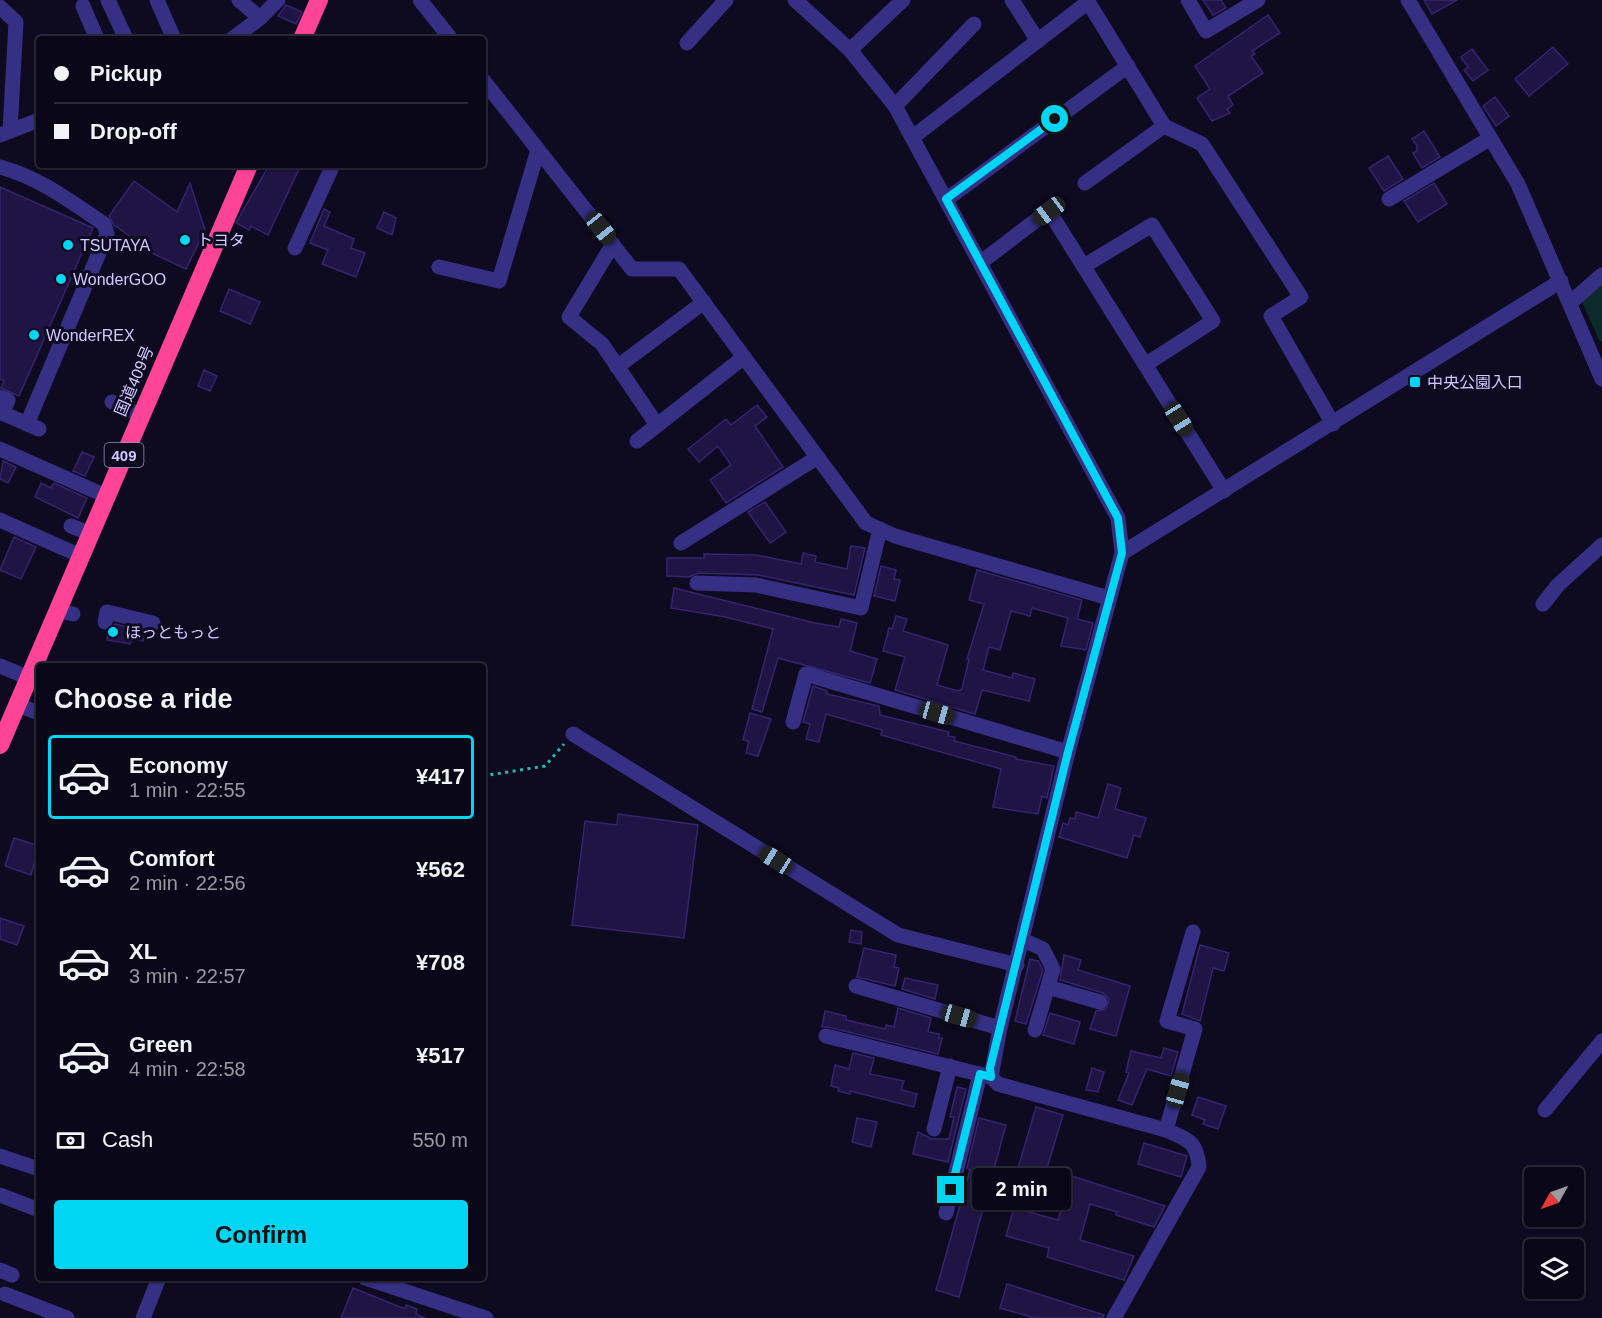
<!DOCTYPE html>
<meta charset="utf-8">
<style>
body{margin:0;font-family:Arial,"Noto Sans JP",sans-serif;background:#181625;color:#f1f3f6;height:100vh;display:flex;flex-direction:column;font-size:22px;white-space:nowrap}
*{box-sizing:border-box;margin:0}
p{font-size:20px;color:#999aa2}
.icon{flex:none;width:33px;height:33px;fill:none;stroke:currentColor;stroke-width:2;stroke-linecap:round;stroke-linejoin:round}
.map{position:relative;flex:1;overflow:hidden}
.panel{position:absolute;left:36px;top:663px;width:450px;height:618px;display:flex;flex-direction:column;background:#0a0818;border-radius:6px;box-shadow:0 2px 4px #0004,0 0 0 2px #2a2937}
.panel>*{flex:none}
.guide{position:absolute;left:36px;top:36px;width:450px;height:132px;border-radius:6px;box-shadow:0 2px 4px #0004,0 0 0 2px #2a2937;display:grid;align-content:center;height:132px;padding:0 18px;background:#0a0818}
.needle{width:39px;rotate:230deg}
.fabs{position:absolute;left:1524px;top:1167px;display:grid;gap:12px}
.fabs a{display:grid;place-items:center;width:60px;height:60px;border-radius:6px;background:#0a0818;box-shadow:0 2px 4px #0004,0 0 0 2px #2a2937;font-size:30px}
.end{position:absolute;width:27px;height:27px;margin:-14px;border:8px solid #00d5f4;background:#111;box-shadow:0 0 0 3px #111}
.from{border-radius:50%}
.bubble{position:absolute;height:42px;border-radius:6px;background:#0a0818;box-shadow:0 2px 4px #0004,0 0 0 2px #2a2937;font-size:20px;font-weight:800;line-height:42px;text-align:center}
.car{position:absolute;width:18px;height:36px;margin:-18px -9px;border-radius:8px;box-shadow:0 0 4px 2px #0007;background:linear-gradient(#222 24%,#8ab4d8 0 40%,#222 0 76%,#8ab4d8 0 86%,#222 0)}
.guide b{display:flex;align-items:center;gap:21px;height:57px;font-size:22px}
.guide b+b{border-top:2px solid #2a2937}
.guide i{width:15px;height:15px;background:#f1f3f6}
ul{padding:0;list-style:none}
li{display:flex;align-items:center;gap:18px;height:84px;margin:0 12px 9px;padding:0 6px;border:3px solid transparent;border-radius:6px}
li div{flex:1}
li b{display:block;font-size:22px}
li em{font-style:normal;font-weight:800}
li.active{border-color:#00d5f4}
li>.icon{width:54px;height:54px;stroke-width:1.5}
h2{padding:0 18px;font-size:27px;line-height:72px}
.pay{display:flex;align-items:center;gap:15px;height:66px;padding:0 18px;font-size:22px}
.pay p{margin-inline-start:auto}
.cta{display:flex;gap:12px;margin-top:auto;padding:12px 18px}
.cta a{flex:1;height:69px;border-radius:6px;background:#00d5f4;color:#111;font-size:24px;font-weight:800;line-height:69px;text-align:center}
.map>svg:first-child{display:block}
.green{fill:#0d2a2a}
.building{fill:#1f1443;stroke:#352471;stroke-width:1.5}
.lines{fill:none;stroke-linecap:round;stroke-linejoin:round}
.path{stroke:#20bcb7;stroke-width:3;stroke-dasharray:3 4.5;stroke-linecap:butt}
.minor{stroke:#353084;stroke-width:15}
.highway{stroke:#ff4498;stroke-width:18}
.route{stroke:#00d5f4;stroke-width:8}
.poi-dot{fill:#00d5f4;stroke:#0e0a20;stroke-width:2}
.labels{text-anchor:middle;dominant-baseline:central;stroke-width:6;stroke-linejoin:round;paint-order:stroke}
.shield{fill:#0e0a20;stroke:#9690bc;stroke-width:1.5}
.shield-label{font-size:15px;font-weight:bold;fill:#d1c9ff}
.poi-label{font-size:16px;fill:#d1c9ff;stroke:#0e0a20;text-anchor:start}
.street-label{font-size:16px;fill:#d1c9ff;stroke:#0e0a20}
</style>
<div class="map">
<svg width="1602" height="1318" viewBox="0 0 1602 1318">
<rect width="100%" height="100%" fill="#0e0a20"/>
<polygon class="green" points="1602,284 1602,341 1600,342 1582,302"/>
<g class="building">
<polygon points="1203,0 1221,0 1226,8 1213,15"/>
<polygon points="1424,0 1457,0 1432,14"/>
<polygon points="286,5 302,12 296,24 278,16"/>
<polygon points="1268,15 1280,33 1252,51 1255,54 1251,56 1263,73 1228,96 1233,105 1227,109 1230,113 1212,121 1197,98 1210,89 1195,66"/>
<polygon points="1553,47 1568,64 1529,96 1515,79"/>
<polygon points="1472,49 1488,70 1473,81 1464,70 1468,67 1461,57"/>
<polygon points="1495,97 1509,116 1496,126 1483,106"/>
<polygon points="1424,131 1440,157 1422,168 1413,153 1417,151 1417,146 1412,139"/>
<polygon points="1388,156 1403,179 1384,191 1369,168"/>
<polygon points="269,165 301,165 268,235 251,226 249,230 236,223"/>
<polygon points="134,181 177,212 190,183 205,230 186,269 156,255 114,225 109,216"/>
<polygon points="1434,183 1447,204 1418,222 1404,201"/>
<polygon points="0,187 93,228 19,396 1,388 4,381 0,379"/>
<polygon points="324,209 330,212 324,226 354,239 351,248 365,253 356,277 322,264 328,250 310,243"/>
<polygon points="384,212 396,218 392,235 377,228"/>
<polygon points="229,289 260,302 250,324 220,311"/>
<polygon points="204,370 217,376 210,391 198,386"/>
<polygon points="757,405 767,417 755,426 783,467 726,503 710,480 731,465 718,446 699,462 688,449 726,419 731,425"/>
<polygon points="82,452 94,457 85,476 73,471"/>
<polygon points="3,461 16,467 8,483 0,479"/>
<polygon points="41,483 51,488 54,483 87,498 78,518 35,497"/>
<polygon points="765,502 786,532 770,543 748,512"/>
<polygon points="14,537 36,547 21,579 0,570"/>
<polygon points="851,546 865,548 854,595 758,575 699,573 689,577 667,576 667,558 704,558 704,554 757,555 801,564 803,553 816,556 815,562 847,569"/>
<polygon points="881,566 896,570 894,579 900,580 895,601 874,596"/>
<polygon points="977,570 1082,600 1077,619 1093,623 1086,650 1061,646 1068,618 1032,608 1030,616 1011,611 1000,650 989,647 983,670 1012,678 1013,673 1035,679 1029,701 982,690 975,714 895,690 905,657 883,651 889,628 892,629 896,616 907,619 903,631 948,645 937,685 958,691 962,689 969,659 967,659 984,604 969,600"/>
<polygon points="674,588 815,623 839,627 841,619 857,623 850,651 877,659 870,683 778,658 762,712 752,709 773,629 725,617 671,608"/>
<polygon points="115,624 145,631 143,641 132,638 130,644 107,640 108,631"/>
<polygon points="813,686 827,691 827,694 879,706 880,715 949,732 948,736 955,737 954,741 1016,757 1016,759 1054,766 1047,798 1042,796 1038,814 993,807 1001,769 881,735 882,730 826,714 819,742 806,739 810,724 803,722"/>
<polygon points="750,713 771,719 758,756 746,753 749,741 743,740"/>
<polygon points="1108,784 1121,788 1115,809 1146,818 1140,837 1134,835 1127,858 1059,837 1063,823 1068,825 1070,818 1075,819 1076,812 1098,818"/>
<polygon points="618,814 698,825 684,938 572,925 585,821 617,825"/>
<polygon points="14,838 39,846 31,875 5,866"/>
<polygon points="0,918 24,926 17,945 0,939"/>
<polygon points="851,930 862,932 861,944 849,942"/>
<polygon points="1200,945 1229,953 1224,971 1213,968 1200,1021 1182,1014"/>
<polygon points="864,948 896,955 894,967 899,968 895,986 857,977"/>
<polygon points="1064,955 1081,960 1078,970 1130,986 1116,1036 1090,1029 1096,1011 1106,1009 1109,999 1103,993 1060,980"/>
<polygon points="1030,959 1038,961 1043,970 1026,1024 1015,1021"/>
<polygon points="905,978 938,985 935,999 902,989"/>
<polygon points="898,1008 931,1018 928,1032 939,1034 939,1038 942,1038 938,1054 828,1027 822,1027 825,1011 846,1016 846,1020 885,1029 886,1025 894,1027"/>
<polygon points="1050,1013 1080,1022 1074,1044 1043,1035"/>
<polygon points="1164,1048 1178,1052 1171,1076 1147,1069 1132,1105 1118,1100 1129,1073 1126,1072 1131,1051 1161,1058"/>
<polygon points="853,1053 874,1058 870,1074 904,1081 901,1090 917,1094 914,1107 850,1091 850,1094 838,1091 839,1088 831,1086 835,1065 849,1069"/>
<polygon points="1092,1068 1104,1072 1098,1092 1086,1090"/>
<polygon points="957,1087 966,1089 948,1162 913,1154 918,1132 932,1139 949,1139 954,1117 950,1117"/>
<polygon points="1198,1097 1226,1106 1218,1129 1203,1124 1205,1120 1192,1115"/>
<polygon points="1036,1107 1063,1115 1047,1168 1165,1206 1154,1227 1116,1215 1117,1212 1090,1204 1080,1240 1134,1256 1124,1280 1047,1257 1049,1248 1006,1236 1014,1208 1058,1220 1065,1196 1014,1182"/>
<polygon points="857,1118 877,1122 871,1147 852,1142"/>
<polygon points="979,1118 1006,1125 959,1297 936,1290 970,1170 967,1168"/>
<polygon points="1144,1143 1187,1156 1181,1177 1138,1164"/>
<polygon points="1007,1284 1104,1315 1103,1318 1035,1318 1000,1308"/>
<polygon points="353,1288 405,1309 406,1305 417,1309 416,1314 425,1318 341,1318"/>
</g>
<g class="lines">
<polyline class="path" points="483,776 545,766 564,744"/>
<g class="minor">
<polyline points="108,0 126,39"/>
<polyline points="157,0 174,39"/>
<polyline points="239,0 260,18"/>
<polyline points="420,0 451,39"/>
<polyline points="795,0 850,50 895,106 1118,518 1122,553"/>
<polyline points="1012,0 1038,41"/>
<polyline points="1087,0 1164,126 1202,144 1301,297 1271,316 1333,424"/>
<polyline points="1188,0 1206,31 1258,0"/>
<polyline points="1408,0 1518,184 1602,379"/>
<polyline points="83,6 97,39"/>
<polyline points="0,7 16,22 10,131"/>
<polyline points="232,39 260,18 278,0"/>
<polyline points="687,43 726,0"/>
<polyline points="850,50 903,0"/>
<polyline points="483,80 632,269 679,269 866,523 895,536 1109,598"/>
<polyline points="895,106 974,24"/>
<polyline points="0,135 39,120"/>
<polyline points="913,137 1088,2"/>
<path d="M0 167C40 178 70 201 104 224L107 234 27 424"/>
<polyline points="1085,183 1164,126"/>
<polyline points="947,199 1128,66"/>
<polyline points="1389,199 1489,139"/>
<polyline points="1049,211 1224,491"/>
<polyline points="613,244 569,317 602,344 657,425"/>
<polyline points="295,248 333,165"/>
<polyline points="980,263 1056,205"/>
<polyline points="1084,266 1152,225 1213,321 1145,365"/>
<polyline points="439,267 499,281 538,150"/>
<polyline points="1570,303 1602,275"/>
<polyline points="617,367 704,302"/>
<polyline points="0,397 8,400 2,413 39,429"/>
<polyline points="112,402 140,415"/>
<polyline points="637,441 744,357"/>
<polyline points="0,449 106,496"/>
<polyline points="0,520 81,556"/>
<polyline points="71,526 91,534"/>
<polyline points="681,543 818,457"/>
<polyline points="697,583 756,585 861,608 880,529"/>
<polyline points="1543,604 1558,585 1602,545"/>
<polyline points="58,611 73,614"/>
<polyline points="105,622 107,612 153,623"/>
<polyline points="0,666 29,678"/>
<polyline points="17,705 39,713"/>
<polyline points="793,722 806,674 1068,752"/>
<polyline points="573,734 898,935 1017,965"/>
<polyline points="1023,940 1043,949 1053,969 1035,1030"/>
<polyline points="856,986 1000,1028"/>
<polyline points="1048,987 1100,1002"/>
<path d="M826 1036 991 1077 998 1084 1166 1130C1188 1140 1197 1141 1199 1167L1114 1318"/>
<polyline points="991,1077 1000,1028 1068,752 1122,553 1561,281"/>
<polyline points="1545,1110 1602,1041"/>
<polyline points="934,1129 950,1066"/>
<polyline points="1166,1130 1195,1029 1167,1021 1193,932"/>
<polyline points="0,1156 39,1169"/>
<polyline points="0,1195 39,1210"/>
<polyline points="946,1213 980,1074"/>
<polyline points="0,1270 12,1275"/>
<polyline points="365,1278 486,1318"/>
<polyline points="5,1294 67,1318"/>
<polyline points="143,1318 159,1278"/>
</g>
<g class="highway">
<polyline points="302,39 319,0"/>
<polyline points="0,745 249,165"/>
</g>
</g>
<g class="lines">
<polyline class="route" points="951,1190 980,1074 991,1077 990,1068 1068,752 1122,553 1118,518 946,199 1055,119"/>
</g>
<g class="poi-dot">
<circle cx="185" cy="240" r="6"/>
<circle cx="68" cy="245" r="6"/>
<circle cx="61" cy="279" r="6"/>
<circle cx="34" cy="335" r="6"/>
<rect x="1409" y="376" width="12" height="12" rx="3"/>
<circle cx="113" cy="632" r="6"/>
</g>
<g class="labels">
<rect class="shield" x="104.5" y="443" width="39" height="24" rx="4.5"/>
<g class="shield-label">
<text x="124" y="455">409</text>
</g>
<g class="poi-label">
<text x="197" y="240">トヨタ</text>
<text x="80" y="245">TSUTAYA</text>
<text x="73" y="279">WonderGOO</text>
<text x="46" y="335">WonderREX</text>
<text x="1427" y="382">中央公園入口</text>
<text x="125" y="632">ほっともっと</text>
</g>
<g class="street-label">
<text transform="translate(134 381) rotate(-67)">国道409号</text>
</g>
</g>
</svg>
<div class="fabs">
<a><svg class="needle" viewBox="-14 -14 28 28"><path d="M0-13l5 13h-10z" fill="#e53935"/><path d="M0 13l5-13h-10z" fill="#999aa2"/></svg></a>
<a><svg class="icon" aria-label="layers" viewBox="0 0 24 24"><path d="M12 4l9 5-9 5-9-5zM3 14l9 5 9-5"/></svg></a>
</div>
<i class="end from" style="left:1055px;top:119px"></i>
<i class="end" style="left:951px;top:1190px"></i>
<div class="bubble" style="left:972px;top:1168px;width:99px">2 min</div>
<i class="car" style="left:1049px;top:211px;rotate:233deg"></i>
<i class="car" style="left:601px;top:228px;rotate:141deg"></i>
<i class="car" style="left:1179px;top:419px;rotate:148deg"></i>
<i class="car" style="left:937px;top:713px;rotate:106deg"></i>
<i class="car" style="left:776px;top:860px;rotate:302deg"></i>
<i class="car" style="left:959px;top:1016px;rotate:106deg"></i>
<i class="car" style="left:1178px;top:1090px;rotate:16deg"></i>
<div class="guide">
<b><i class="from"></i>Pickup</b>
<b><i></i>Drop-off</b>
</div>
<section class="panel">
<h2>Choose a ride</h2>
<ul>
<li class="active"><svg class="icon" aria-label="car" viewBox="0 0 24 24"><path d="M5 17H2v-5l4-1 3-4h7l3 4 3 1v5h-3M9 17h6M6 11h13"/><circle cx="7" cy="17" r="2"/><circle cx="17" cy="17" r="2"/></svg><div><b>Economy</b><p>1 min · 22:55</p></div><em>¥417</em></li>
<li><svg class="icon" aria-label="car" viewBox="0 0 24 24"><path d="M5 17H2v-5l4-1 3-4h7l3 4 3 1v5h-3M9 17h6M6 11h13"/><circle cx="7" cy="17" r="2"/><circle cx="17" cy="17" r="2"/></svg><div><b>Comfort</b><p>2 min · 22:56</p></div><em>¥562</em></li>
<li><svg class="icon" aria-label="car" viewBox="0 0 24 24"><path d="M5 17H2v-5l4-1 3-4h7l3 4 3 1v5h-3M9 17h6M6 11h13"/><circle cx="7" cy="17" r="2"/><circle cx="17" cy="17" r="2"/></svg><div><b>XL</b><p>3 min · 22:57</p></div><em>¥708</em></li>
<li><svg class="icon" aria-label="car" viewBox="0 0 24 24"><path d="M5 17H2v-5l4-1 3-4h7l3 4 3 1v5h-3M9 17h6M6 11h13"/><circle cx="7" cy="17" r="2"/><circle cx="17" cy="17" r="2"/></svg><div><b>Green</b><p>4 min · 22:58</p></div><em>¥517</em></li>
</ul>
<div class="pay"><svg class="icon" aria-label="cash" viewBox="0 0 24 24"><path d="M3 7h18v10H3z"/><circle cx="12" cy="12" r="2"/></svg>Cash<p>550 m</p></div>
<div class="cta"><a>Confirm</a></div>
</section>
</div>
